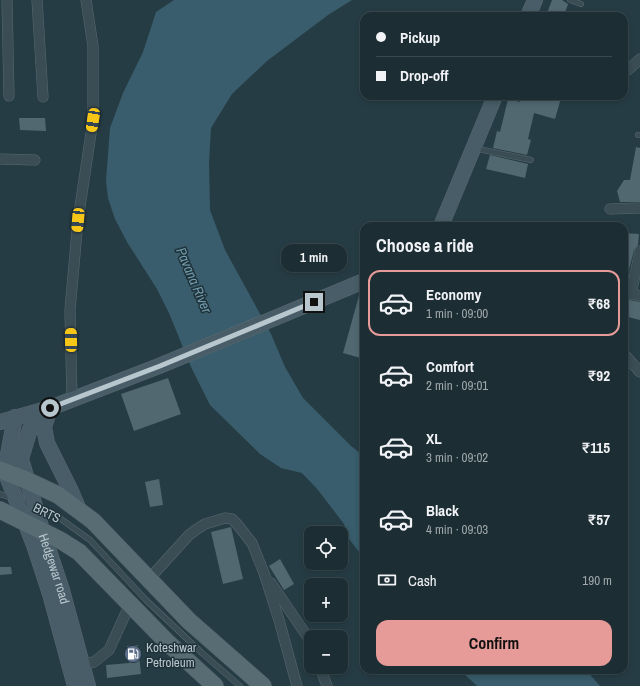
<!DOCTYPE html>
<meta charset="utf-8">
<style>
body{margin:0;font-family:"Archivo Narrow",sans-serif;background:#29393f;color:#f1f3f6;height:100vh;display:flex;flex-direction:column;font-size:15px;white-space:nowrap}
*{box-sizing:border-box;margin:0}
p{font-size:13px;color:#a0a8ac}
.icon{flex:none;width:22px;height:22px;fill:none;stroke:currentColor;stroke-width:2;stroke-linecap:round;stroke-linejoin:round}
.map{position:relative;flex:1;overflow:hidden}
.panel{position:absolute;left:360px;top:222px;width:268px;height:452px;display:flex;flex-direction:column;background:#1c2d33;border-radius:12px;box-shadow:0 2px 6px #0003,0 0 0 1px #3a494e}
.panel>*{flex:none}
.top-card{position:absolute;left:360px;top:12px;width:268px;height:88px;border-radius:12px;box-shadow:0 2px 6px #0003,0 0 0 1px #3a494e;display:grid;align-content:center;height:88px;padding:0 16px;background:#1c2d33}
.buttons{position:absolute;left:304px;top:526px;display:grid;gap:8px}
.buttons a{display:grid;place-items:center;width:44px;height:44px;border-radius:8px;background:#1c2d33;box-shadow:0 2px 6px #0003,0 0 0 1px #3a494e;font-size:20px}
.end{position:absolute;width:18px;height:18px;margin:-9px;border:5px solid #b8c6cd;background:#111;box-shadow:0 0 0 2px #111}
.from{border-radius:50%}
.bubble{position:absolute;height:28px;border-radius:12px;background:#1c2d33;box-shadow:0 2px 6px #0003,0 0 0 1px #3a494e;font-size:13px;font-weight:800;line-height:28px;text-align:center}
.car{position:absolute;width:12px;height:24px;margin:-12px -6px;border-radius:5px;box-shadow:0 0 3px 1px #0007;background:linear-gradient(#f5c518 24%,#345 0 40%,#f5c518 0 76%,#345 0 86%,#f5c518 0)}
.top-card b{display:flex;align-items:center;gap:14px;height:38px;font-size:15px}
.top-card b+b{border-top:1px solid #3a494e}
.top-card i{width:10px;height:10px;background:#f1f3f6}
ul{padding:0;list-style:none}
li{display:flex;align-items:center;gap:12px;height:66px;margin:0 8px 6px;padding:0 8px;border:2px solid transparent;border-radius:12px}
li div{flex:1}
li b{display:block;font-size:15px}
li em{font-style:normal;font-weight:800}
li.current{border-color:#e69b98}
li>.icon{width:36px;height:36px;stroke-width:1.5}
h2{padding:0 16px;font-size:18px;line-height:48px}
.pay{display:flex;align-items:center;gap:10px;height:44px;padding:0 16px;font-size:15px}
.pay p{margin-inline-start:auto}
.cta{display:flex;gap:8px;margin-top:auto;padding:8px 16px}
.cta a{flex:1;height:46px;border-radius:12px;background:#e69b98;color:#111;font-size:16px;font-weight:800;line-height:46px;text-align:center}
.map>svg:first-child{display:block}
.water{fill:#395d6c}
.building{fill:#526871}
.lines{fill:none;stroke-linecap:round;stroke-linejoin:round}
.lane-casing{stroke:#596971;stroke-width:6}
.street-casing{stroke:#596971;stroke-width:11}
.secondary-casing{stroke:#596971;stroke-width:16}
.primary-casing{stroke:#475860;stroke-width:18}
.lane{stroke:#3a4c54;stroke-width:5}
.street{stroke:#3a4c54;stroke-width:10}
.secondary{stroke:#485d67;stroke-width:15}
.primary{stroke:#586c74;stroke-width:17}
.route{stroke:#b8c6cd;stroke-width:5}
.labels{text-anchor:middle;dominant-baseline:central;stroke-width:3;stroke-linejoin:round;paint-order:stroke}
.street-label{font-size:13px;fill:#b8c6cd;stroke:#1f3139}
.poi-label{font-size:13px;fill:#b8c6cd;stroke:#1f3139;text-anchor:start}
.water-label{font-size:14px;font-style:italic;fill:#709cad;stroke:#1f3139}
</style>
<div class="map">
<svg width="640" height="686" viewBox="0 0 640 686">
<rect width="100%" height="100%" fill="#263c44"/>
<g class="water">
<polygon points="174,0 352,0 328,15 267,61 232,94 211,128 209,163 210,210 225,250 271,334 285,367 303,398 351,446 364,456 364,558 349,539 344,524 318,490 302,473 281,468 260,454 210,405 191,367 169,313 157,289 127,242 115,219 108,198 106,181 110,128 123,93 143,52 156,12"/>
<polygon points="460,670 586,670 600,686 477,686"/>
</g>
<g class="building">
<polygon points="552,0 562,0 568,4 565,13 562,12 560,16 546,16"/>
<polygon points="521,96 553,96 561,98 555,119 534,113 528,139 531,140 527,155 493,148 497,131 500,132 508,99 520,102"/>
<polygon points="19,118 45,118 46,131 20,130"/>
<polygon points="636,147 640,148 640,202 620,202 617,191 624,180 630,180"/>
<polygon points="490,155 528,164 525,178 486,169"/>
<polygon points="624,233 639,234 638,245 634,250 629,270 624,270"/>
<polygon points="364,291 364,359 343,353 360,292"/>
<polygon points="624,299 640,302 640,320 624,316"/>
<polygon points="168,378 181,414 134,431 121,394"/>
<polygon points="159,479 163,505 150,507 145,482"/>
<polygon points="231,527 243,579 223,584 211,532"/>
<polygon points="280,559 294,584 284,590 269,566"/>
<polygon points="0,567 11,567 12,574 0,575"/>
<polygon points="138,645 141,674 107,678 106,665 129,663 127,646"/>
</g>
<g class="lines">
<g class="lane-casing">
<g id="lane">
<polyline points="570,0 581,4"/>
<polyline points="638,135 640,135"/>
<polyline points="474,148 531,160"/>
<polyline points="0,494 12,498"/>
<polyline points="19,501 54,514 90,540 146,600 202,653 240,686"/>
</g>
</g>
<g class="street-casing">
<g id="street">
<polyline points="7,0 9,96"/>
<polyline points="37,0 43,97"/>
<polyline points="628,70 640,59"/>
<polyline points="0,159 35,160"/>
<polyline points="610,209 640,208"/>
<polyline points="624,292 640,296"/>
<polyline points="631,294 640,251"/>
<polyline points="624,354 640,372"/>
<polyline points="72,399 70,310 78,220 93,120 93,46 86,0"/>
<polyline points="149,579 189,535 197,529 205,524 225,518 232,519 237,524 252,543 264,573 279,620 297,686"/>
<polyline points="271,583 311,642"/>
<polyline points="77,665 94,662 109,650 130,604"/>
<polyline points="320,667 327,686"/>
</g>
</g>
<g class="secondary-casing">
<g id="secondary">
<polyline points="528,16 535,0"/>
<polyline points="441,226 495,96"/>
<path id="s1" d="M50 408 30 429 21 459 42 530 62 590 88 686"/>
<polyline points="49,411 44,427 47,443 70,489 80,512"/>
<polyline points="15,417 5,471 34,545 50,594 75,686"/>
<polyline points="0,422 50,408 159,366 364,281"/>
</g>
</g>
<g class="primary-casing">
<g id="primary">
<polyline points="0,470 26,480 58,495 93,521 189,621 263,686"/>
<polyline points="0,510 60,540 79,552 168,643 215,686"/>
</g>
</g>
<use href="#lane" class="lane"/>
<use href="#street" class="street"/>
<use href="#secondary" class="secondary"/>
<use href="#primary" class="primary"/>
</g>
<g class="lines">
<polyline class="route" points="50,408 160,366 314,302"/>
</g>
<defs>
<g id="fuel-disc" transform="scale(0.9)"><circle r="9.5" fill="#5c6f8a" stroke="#1f3139"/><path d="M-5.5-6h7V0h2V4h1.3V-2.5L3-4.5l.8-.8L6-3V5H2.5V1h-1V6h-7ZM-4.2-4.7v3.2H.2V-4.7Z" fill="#fff"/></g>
</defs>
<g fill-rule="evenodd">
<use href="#fuel-disc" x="133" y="654"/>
</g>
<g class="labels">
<g class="street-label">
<text transform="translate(47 513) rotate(26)">BRTS</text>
<text stroke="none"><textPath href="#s1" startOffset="175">Hedgewar road</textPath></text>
</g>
<g class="poi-label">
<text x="146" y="647">Koteshwar<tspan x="146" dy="15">Petroleum</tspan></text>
</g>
<g class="water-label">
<text transform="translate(194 280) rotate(67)">Pavana River</text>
</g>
</g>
</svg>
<div class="buttons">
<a><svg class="icon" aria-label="locate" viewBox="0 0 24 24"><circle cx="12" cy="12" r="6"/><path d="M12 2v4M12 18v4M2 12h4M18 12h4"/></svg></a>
<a>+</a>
<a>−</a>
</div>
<i class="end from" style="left:50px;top:408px"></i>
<i class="end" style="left:314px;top:302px"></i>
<div class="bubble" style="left:281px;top:244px;width:66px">1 min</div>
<i class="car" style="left:93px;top:120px;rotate:189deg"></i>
<i class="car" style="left:78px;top:220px;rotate:185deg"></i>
<i class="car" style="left:71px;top:340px;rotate:359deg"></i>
<div class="top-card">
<b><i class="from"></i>Pickup</b>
<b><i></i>Drop-off</b>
</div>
<section class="panel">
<h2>Choose a ride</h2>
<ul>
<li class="current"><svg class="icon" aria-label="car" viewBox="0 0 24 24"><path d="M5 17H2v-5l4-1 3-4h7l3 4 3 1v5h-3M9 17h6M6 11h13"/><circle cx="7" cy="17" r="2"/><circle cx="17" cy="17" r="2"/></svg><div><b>Economy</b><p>1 min · 09:00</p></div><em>₹68</em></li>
<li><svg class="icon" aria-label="car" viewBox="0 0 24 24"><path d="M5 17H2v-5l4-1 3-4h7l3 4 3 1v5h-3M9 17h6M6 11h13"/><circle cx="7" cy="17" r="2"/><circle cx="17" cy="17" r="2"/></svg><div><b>Comfort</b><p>2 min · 09:01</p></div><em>₹92</em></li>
<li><svg class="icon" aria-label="car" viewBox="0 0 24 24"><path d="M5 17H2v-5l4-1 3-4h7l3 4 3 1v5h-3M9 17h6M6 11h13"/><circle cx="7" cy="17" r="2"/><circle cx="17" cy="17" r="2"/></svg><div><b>XL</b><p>3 min · 09:02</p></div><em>₹115</em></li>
<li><svg class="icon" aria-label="car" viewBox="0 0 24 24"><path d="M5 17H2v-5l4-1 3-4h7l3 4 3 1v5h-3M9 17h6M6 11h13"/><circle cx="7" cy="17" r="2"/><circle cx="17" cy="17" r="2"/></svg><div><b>Black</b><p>4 min · 09:03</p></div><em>₹57</em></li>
</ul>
<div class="pay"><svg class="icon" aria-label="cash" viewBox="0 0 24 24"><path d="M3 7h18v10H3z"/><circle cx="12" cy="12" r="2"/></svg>Cash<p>190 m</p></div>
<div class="cta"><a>Confirm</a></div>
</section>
</div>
